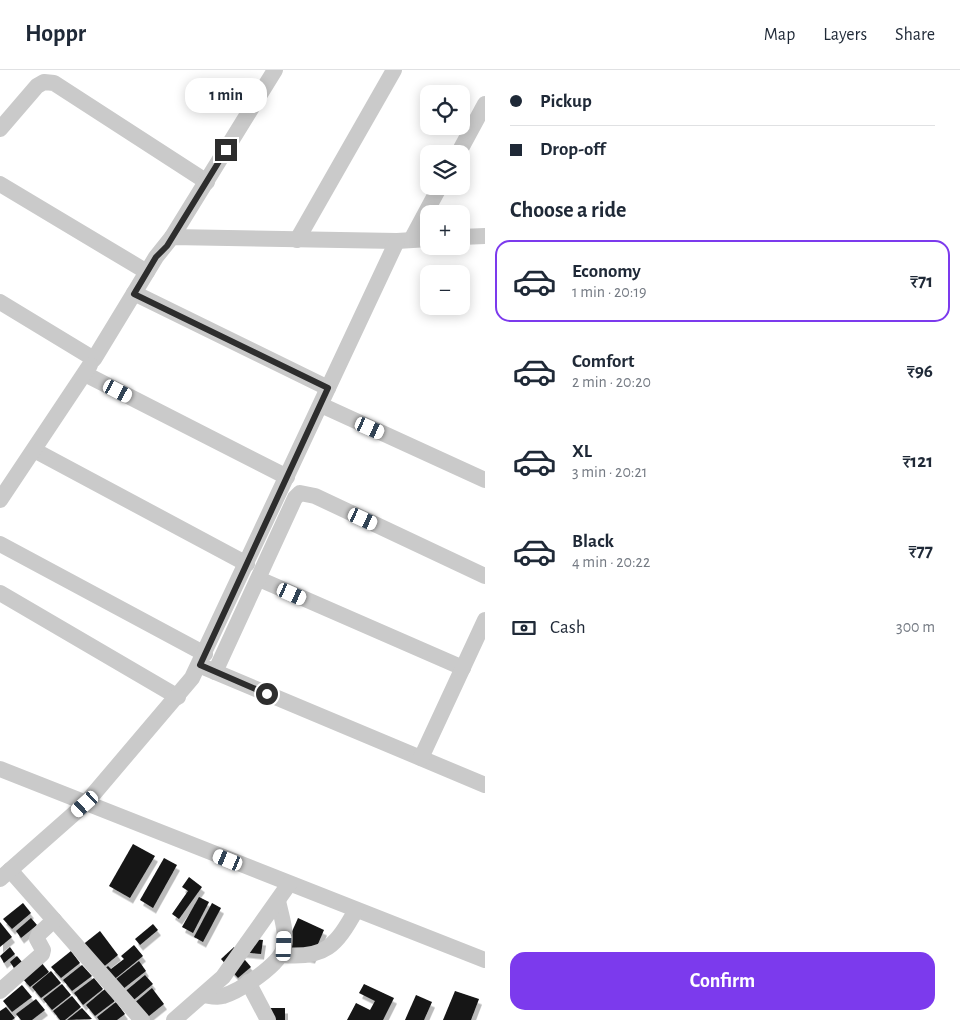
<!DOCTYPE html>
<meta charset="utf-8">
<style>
body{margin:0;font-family:"Alegreya Sans",sans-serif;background:#f6f6f7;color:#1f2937;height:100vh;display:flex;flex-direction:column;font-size:19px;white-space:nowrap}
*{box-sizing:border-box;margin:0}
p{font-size:16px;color:#747a83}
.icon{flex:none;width:28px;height:28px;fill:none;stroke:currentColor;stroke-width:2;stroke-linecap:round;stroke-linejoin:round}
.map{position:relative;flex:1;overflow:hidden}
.details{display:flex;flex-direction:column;background:#fff;width:475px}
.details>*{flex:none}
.guide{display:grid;align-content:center;height:110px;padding:0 25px;background:#fff}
.tools{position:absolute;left:420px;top:15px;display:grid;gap:10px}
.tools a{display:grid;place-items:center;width:50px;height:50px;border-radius:10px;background:#fff;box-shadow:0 2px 12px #0003;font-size:25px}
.end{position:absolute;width:22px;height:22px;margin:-11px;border:6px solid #2d2d2d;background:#fff;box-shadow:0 0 0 2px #fff}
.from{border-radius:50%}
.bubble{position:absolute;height:35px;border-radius:15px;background:#fff;box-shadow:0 2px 12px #0003;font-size:16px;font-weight:600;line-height:35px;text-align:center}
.car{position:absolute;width:15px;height:30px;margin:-15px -8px;border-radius:6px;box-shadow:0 0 4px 1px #0007;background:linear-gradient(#fff 24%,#345 0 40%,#fff 0 76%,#345 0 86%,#fff 0)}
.guide b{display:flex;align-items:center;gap:18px;height:48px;font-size:19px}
.guide b+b{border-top:1px solid #e0e1e3}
.guide i{width:12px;height:12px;background:#1f2937}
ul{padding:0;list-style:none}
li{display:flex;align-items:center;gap:15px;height:82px;margin:0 10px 8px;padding:0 15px;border:2px solid transparent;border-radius:15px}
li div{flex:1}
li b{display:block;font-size:19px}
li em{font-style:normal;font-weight:600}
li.selected{border-color:#7c3aed}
li>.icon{width:45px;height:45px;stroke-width:1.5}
h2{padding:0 25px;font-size:22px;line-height:60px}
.pay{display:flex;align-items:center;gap:12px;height:55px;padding:0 25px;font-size:19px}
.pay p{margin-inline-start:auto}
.action{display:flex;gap:10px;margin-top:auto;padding:10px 25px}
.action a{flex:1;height:58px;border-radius:15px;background:#7c3aed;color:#fff;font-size:20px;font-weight:600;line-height:58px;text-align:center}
header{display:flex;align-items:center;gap:30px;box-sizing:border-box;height:70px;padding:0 25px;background:#fff;border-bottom:1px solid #e0e1e3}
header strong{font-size:24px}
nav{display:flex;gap:28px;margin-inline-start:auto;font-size:18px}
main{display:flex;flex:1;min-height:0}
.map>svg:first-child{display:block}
.building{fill:#141414;filter:url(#shadow)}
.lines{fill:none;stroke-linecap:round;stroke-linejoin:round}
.minor{stroke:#cacaca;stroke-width:16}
.route{stroke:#2d2d2d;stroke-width:6}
</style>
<header>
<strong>Hoppr</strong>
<nav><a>Map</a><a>Layers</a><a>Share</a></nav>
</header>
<main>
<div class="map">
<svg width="485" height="950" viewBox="0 0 485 950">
<defs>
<filter id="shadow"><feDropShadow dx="3" dy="5.5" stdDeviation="0" flood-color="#0004"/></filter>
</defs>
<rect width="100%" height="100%" fill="#fff"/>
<g class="building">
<polygon points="133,774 155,786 130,828 109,816"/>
<polygon points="164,788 177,795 153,838 140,830"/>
<polygon points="189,807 202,817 179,849 172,844 188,821 182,817"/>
<polygon points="199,827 209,832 193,863 182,857"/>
<polygon points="23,833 31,843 12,859 3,849"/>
<polygon points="212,833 221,838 203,872 194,867"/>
<polygon points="31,848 37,855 21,868 16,861"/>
<polygon points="298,848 324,860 312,888 283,882"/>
<polygon points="0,852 12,867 0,877"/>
<polygon points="153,854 158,860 140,875 135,869"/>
<polygon points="100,861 118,885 95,904 76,880"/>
<polygon points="241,868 263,870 261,884 240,882"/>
<polygon points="134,875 143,886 106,916 97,905 108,896 111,899 124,889 121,886"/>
<polygon points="10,877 15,884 4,893 0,886"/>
<polygon points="234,877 251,897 238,908 221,889"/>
<polygon points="71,881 80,893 61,908 51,897"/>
<polygon points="17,886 22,892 14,898 10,892"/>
<polygon points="139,891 146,901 114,926 106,917"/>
<polygon points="41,892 49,902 30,917 22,908"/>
<polygon points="82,895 92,906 72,921 63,910"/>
<polygon points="51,901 61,913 41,928 32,917"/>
<polygon points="145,905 153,914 124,938 116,929"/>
<polygon points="94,908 103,919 83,935 74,923"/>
<polygon points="62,914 71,925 52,940 43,929"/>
<polygon points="364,914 394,928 383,950 347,950 356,933 370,940 375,931 359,923"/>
<polygon points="22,915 32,927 12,942 3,931"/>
<polygon points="152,918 164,934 144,950 126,940"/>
<polygon points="105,919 115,931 95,946 86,935"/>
<polygon points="455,921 479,929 471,950 443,950"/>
<polygon points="416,925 432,932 424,950 405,950"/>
<polygon points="72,926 81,937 65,950 60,950 53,941"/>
<polygon points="36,929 45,940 32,950 21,950 16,944"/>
<polygon points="116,932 125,944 117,950 99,950 97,947"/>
<polygon points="6,937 15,948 12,950 0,950 0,941"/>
<polygon points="82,938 92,949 67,950"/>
<rect x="260" y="938" width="25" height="12"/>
</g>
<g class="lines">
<g class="minor">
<polyline points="0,59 37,16 44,12 54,13 207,112"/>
<polyline points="458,84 485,34"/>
<polyline points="0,114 147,202"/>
<polyline points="172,167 275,0"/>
<polyline points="461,167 485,166"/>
<polyline points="297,170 394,0"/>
<polyline points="411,170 440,116"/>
<polyline points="134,223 328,318"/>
<polyline points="0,232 94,289 156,187 172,167 397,171 429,169"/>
<polyline points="85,304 287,407"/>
<polyline points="321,335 485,410"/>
<polyline points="34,380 247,494"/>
<polyline points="0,430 90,295"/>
<polyline points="0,474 205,584"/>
<polyline points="259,509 463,598"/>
<polyline points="0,523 178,627"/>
<polyline points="206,598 485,715"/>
<polyline points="215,602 295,428 300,423 315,426 485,506"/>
<polyline points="421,688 485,550"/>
<polyline points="0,699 485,890"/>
<polyline points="10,800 142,950"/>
<polyline points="0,809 85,734 192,608 397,171"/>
<path d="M282 885C325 889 336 876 356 840"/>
<polyline points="248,912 268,950"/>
<polyline points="0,921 42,884 43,880 37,869 39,864 54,850"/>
<path d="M204 925C210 926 217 928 223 926 240 921 281 894 284 877 287 862 281 845 278 831"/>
<polyline points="174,950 223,907 289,814"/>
</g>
</g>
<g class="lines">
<polyline class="route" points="226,80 167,176 156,187 134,224 328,318 200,595 267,624"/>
</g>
</svg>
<div class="tools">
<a><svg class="icon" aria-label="locate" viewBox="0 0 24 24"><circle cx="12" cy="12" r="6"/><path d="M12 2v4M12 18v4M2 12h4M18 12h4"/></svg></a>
<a><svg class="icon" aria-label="layers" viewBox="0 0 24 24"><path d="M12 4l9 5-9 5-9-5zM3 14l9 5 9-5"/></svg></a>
<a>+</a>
<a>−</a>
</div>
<i class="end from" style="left:267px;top:624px"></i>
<i class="end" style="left:226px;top:80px"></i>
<div class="bubble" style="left:185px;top:8px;width:82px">1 min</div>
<i class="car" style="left:118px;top:321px;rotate:117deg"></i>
<i class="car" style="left:370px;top:358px;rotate:114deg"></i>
<i class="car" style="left:363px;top:449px;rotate:115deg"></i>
<i class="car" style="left:292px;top:524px;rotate:114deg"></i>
<i class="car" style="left:85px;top:734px;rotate:228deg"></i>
<i class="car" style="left:228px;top:790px;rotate:292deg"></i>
<i class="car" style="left:284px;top:876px;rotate:2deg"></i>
</div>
<section class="details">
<div class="guide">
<b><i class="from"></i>Pickup</b>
<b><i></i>Drop-off</b>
</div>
<h2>Choose a ride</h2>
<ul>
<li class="selected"><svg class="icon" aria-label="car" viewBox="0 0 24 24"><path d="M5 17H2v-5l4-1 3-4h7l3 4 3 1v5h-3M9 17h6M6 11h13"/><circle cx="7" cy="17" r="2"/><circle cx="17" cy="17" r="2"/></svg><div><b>Economy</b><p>1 min · 20:19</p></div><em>₹71</em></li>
<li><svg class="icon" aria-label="car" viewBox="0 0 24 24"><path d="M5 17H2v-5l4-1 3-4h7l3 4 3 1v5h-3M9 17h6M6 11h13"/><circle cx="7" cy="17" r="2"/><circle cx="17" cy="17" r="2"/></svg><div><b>Comfort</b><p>2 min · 20:20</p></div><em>₹96</em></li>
<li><svg class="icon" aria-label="car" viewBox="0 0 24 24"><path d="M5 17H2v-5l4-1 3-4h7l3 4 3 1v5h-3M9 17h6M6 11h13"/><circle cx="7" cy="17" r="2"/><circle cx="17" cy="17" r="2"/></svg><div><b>XL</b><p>3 min · 20:21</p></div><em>₹121</em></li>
<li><svg class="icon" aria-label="car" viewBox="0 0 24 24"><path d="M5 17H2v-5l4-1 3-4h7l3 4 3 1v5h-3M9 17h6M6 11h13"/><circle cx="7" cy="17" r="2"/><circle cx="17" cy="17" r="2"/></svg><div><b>Black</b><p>4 min · 20:22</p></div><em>₹77</em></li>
</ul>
<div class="pay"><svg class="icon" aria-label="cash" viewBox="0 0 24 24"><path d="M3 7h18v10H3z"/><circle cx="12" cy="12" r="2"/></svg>Cash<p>300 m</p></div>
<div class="action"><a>Confirm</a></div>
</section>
</main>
